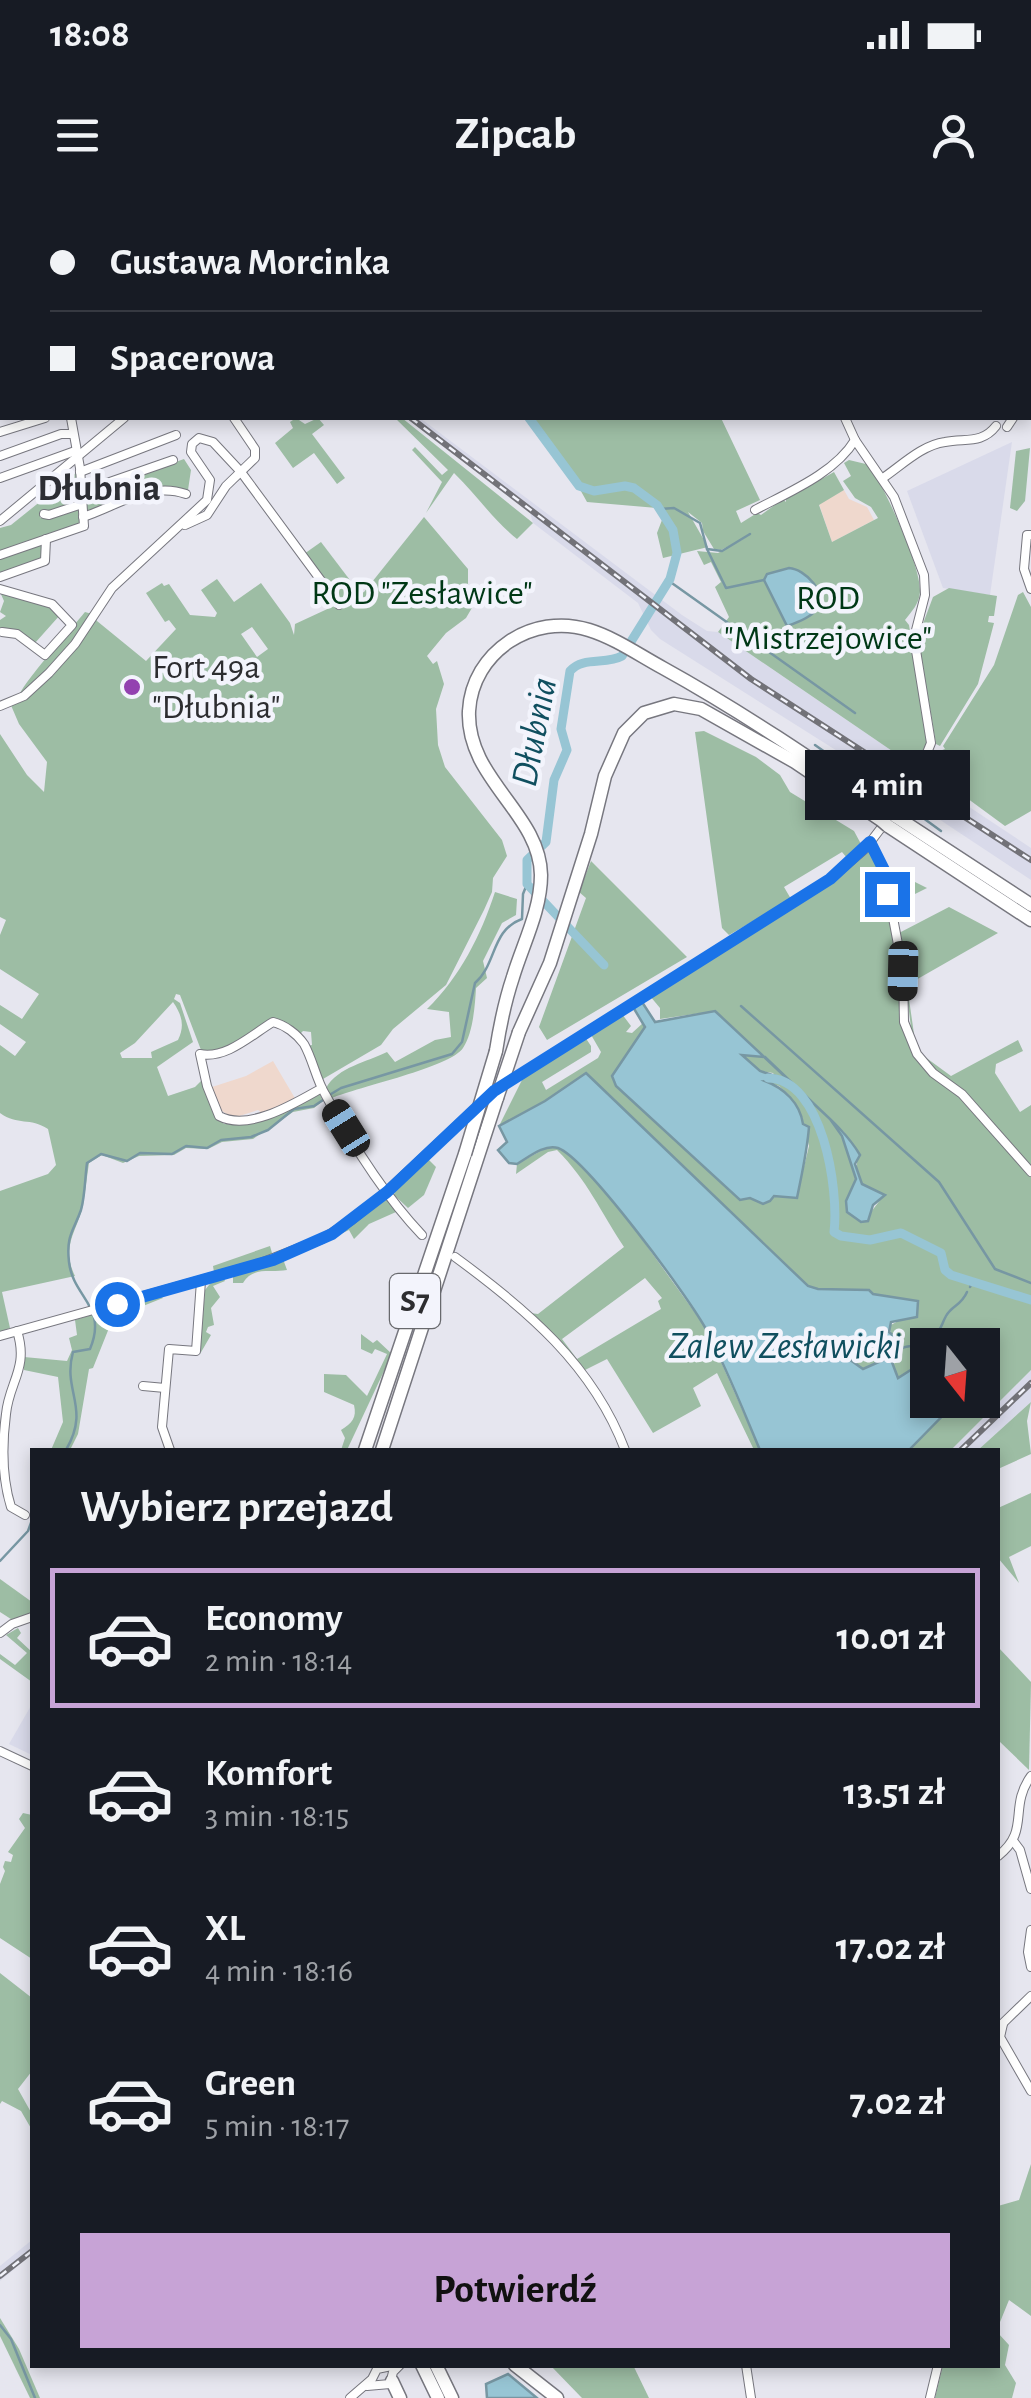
<!DOCTYPE html>
<html lang="pl">
<meta charset="utf-8">
<style>
body{margin:0;font-family:"Alegreya Sans",sans-serif;background:#242831;color:#f1f3f6;height:100vh;display:flex;flex-direction:column;font-size:38px;white-space:nowrap}
*{box-sizing:border-box;margin:0}
p{font-size:32px;color:#9ea1a6}
.icon{flex:none;width:55px;height:55px;fill:none;stroke:currentColor;stroke-width:2;stroke-linecap:round;stroke-linejoin:round}
.map{position:relative;flex:1;overflow:hidden}
.details{position:absolute;left:30px;top:1248px;width:970px;height:920px;display:flex;flex-direction:column;background:#171b24;border-radius:0px;box-shadow:0 5px 15px #0003}
.details>*{flex:none}
.guide{position:absolute;left:0px;top:0px;width:1032px;height:220px;box-shadow:0 5px 15px #0003;display:grid;align-content:center;height:220px;padding:0 50px;background:#171b24}
.needle{width:65px;rotate:163deg}
.controls{position:absolute;left:910px;top:1128px;display:grid;gap:20px}
.controls a{display:grid;place-items:center;width:90px;height:90px;border-radius:0px;background:#171b24;box-shadow:0 5px 15px #0003;font-size:50px}
.end{position:absolute;width:45px;height:45px;margin:-22px;border:12px solid #1a73e8;background:#fff;box-shadow:0 0 0 5px #fff}
.from{border-radius:50%}
.bubble{position:absolute;height:70px;border-radius:0px;background:#171b24;box-shadow:0 5px 15px #0003;font-size:32px;font-weight:700;line-height:70px;text-align:center}
.car{position:absolute;width:30px;height:60px;margin:-30px -15px;border-radius:12px;box-shadow:0 0 8px 2px #0007;background:linear-gradient(#222 24%,#8ab4d8 0 40%,#222 0 76%,#8ab4d8 0 86%,#222 0)}
.guide b{display:flex;align-items:center;gap:35px;height:95px;font-size:38px}
.guide b+b{border-top:2px solid #363941}
.guide i{width:25px;height:25px;background:#f1f3f6}
ul{padding:0;list-style:none}
li{display:flex;align-items:center;gap:30px;height:140px;margin:0 20px 15px;padding:0 30px;border:5px solid transparent;border-radius:0px}
li div{flex:1}
li b{display:block;font-size:38px}
li em{font-style:normal;font-weight:700}
li.current{border-color:#c7a3d6}
li>.icon{width:90px;height:90px;stroke-width:1.5}
h2{padding:0 50px;font-size:45px;line-height:120px}
.primary-button{display:flex;gap:20px;margin-top:auto;padding:20px 50px}
.primary-button a{flex:1;height:115px;border-radius:0px;background:#c7a3d6;color:#111;font-size:40px;font-weight:700;line-height:115px;text-align:center}
.status{display:flex;justify-content:space-between;align-items:center;height:70px;padding:0 50px;background:#171b24;direction:ltr}
.status svg{height:28px;fill:currentColor}
header{display:flex;justify-content:space-between;align-items:center;height:130px;padding:0 50px;background:#171b24;font-size:45px;font-weight:700}
.map>svg:first-child{display:block}
.commercial{fill:#efd8cd}
.built{fill:#d9daea}
.green{fill:#9dbda4;fill-rule:evenodd}
.water{fill:#97c5d4;stroke:#7797a3;stroke-width:2.5}
.lines{fill:none;stroke-linecap:round;stroke-linejoin:round}
.stream{stroke:#7797a3;stroke-width:2.5}
.river{stroke:#97c5d4;stroke-width:9}
.minor-casing{stroke:#77777f;stroke-width:10}
.major-casing{stroke:#77777f;stroke-width:12}
.highway-casing{stroke:#77777f;stroke-width:15}
.minor{stroke:#fff;stroke-width:8}
.major{stroke:#fff;stroke-width:10}
.highway{stroke:#fff;stroke-width:12}
.rail-casing{stroke:#727278;stroke-width:6}
.rail{stroke:#f3f4fc;stroke-width:2.5;stroke-dasharray:8;stroke-linecap:butt}
.highway-bridge-casing{stroke:#77777f;stroke-width:15;stroke-linecap:butt}
.highway-bridge{stroke:#fff;stroke-width:12}
.route{stroke:#1a73e8;stroke-width:12}
.poi-dot{fill:#9341b0;stroke:#f3f4fc;stroke-width:4}
.labels{text-anchor:middle;dominant-baseline:central;stroke-width:9;stroke-linejoin:round;paint-order:stroke}
.shield{fill:#f3f4fc;stroke:#68696d;stroke-width:2.5}
.shield-label{font-size:32px;font-weight:bold;fill:#2d2d30}
.park-label{font-size:35px;fill:#003816;stroke:#f3f4fc}
.poi-label{font-size:35px;fill:#2d2d30;stroke:#f3f4fc;text-anchor:start}
.neighbourhood-label{font-size:38px;font-weight:bold;fill:#2c2d33;stroke:#f3f4fc}
.water-label{font-size:38px;font-style:italic;fill:#104f5f;stroke:#f3f4fc}
</style>
<div class="status"><b>18:08</b><svg viewBox="0 0 49 12"><path d="M0 12V9h3v3zM5 12V6h3v6zM10 12V3h3v9zM15 12V0h3v12zM26 1h20v11H26zM47 4h2v5h-2z"/></svg></div>
<header><svg class="icon" aria-label="menu" viewBox="0 0 24 24"><path d="M4 6h16M4 12h16M4 18h16"/></svg>Zipcab<svg class="icon" aria-label="person" viewBox="0 0 24 24"><circle cx="12" cy="8" r="4"/><path d="M4 21q1-7 8-7t8 7"/></svg></header>
<div class="map">
<svg width="1031" height="2198" viewBox="0 0 1031 2198">
<rect width="100%" height="100%" fill="#e6e6ef"/>
<g class="commercial">
<polygon points="844,290 849,299 867,307 874,320 832,342 819,304"/>
<polygon points="273,861 296,900 263,914 258,910 233,918 219,909 209,888 246,876"/>
</g>
<g class="built">
<polygon points="0,0 302,0 2,2 2,46"/>
<polygon points="408,218 420,218 682,415 707,431 718,432 917,568 899,590 660,439 651,430 638,403 533,323 530,313"/>
<polygon points="1012,242 990,395 943,388 907,291"/>
<polygon points="924,577 1031,648 1031,680 907,598"/>
<polygon points="1031,1170 1031,1202 978,1250 951,1250"/>
<polygon points="32,1504 32,1555 9,1544"/>
<polygon points="32,2040 32,2054 0,2081 0,2066"/>
</g>
<g class="green">
<polygon points="296,218 305,224 318,218 324,225 312,234 345,278 337,284 314,253 293,268 275,243 293,228 290,222"/>
<path d="M395 218H402L533 323 517 339C492 319 477 295 454 273L426 313 442 282 412 250 415 247 442 275 448 270Z"/>
<path d="M533 218H721L760 300 736 311 741 323 757 313 761 315 783 299 786 302V299L834 272 844 290 819 305 832 342 878 318 871 307 855 298 843 281 851 276 844 263 849 260 870 265C885 290 921 365 920 392 919 404 912 411 905 420L909 425 928 543 917 568 718 432 729 417 715 387 721 382 711 362 704 365 697 351 718 353 747 337 721 350 714 349 703 331 702 323 688 312 708 347 663 358 657 333 662 320 657 308 587 302 562 257Z"/>
<polygon points="1030,248 1025,301 1017,311 1010,308 1016,251"/>
<polygon points="184,259 191,270 188,290 157,286 119,303 85,311 83,295"/>
<polygon points="77,272 78,303 49,314 47,310 42,310 40,314 40,318 78,308 80,325 0,353 0,328 11,325"/>
<path d="M424 317 468 369V384L476 401 466 418 446 433 427 456 433 464 437 461 444 484 436 509 438 545 445 567 502 640 507 656 493 678 492 692 484 710 446 785 393 829 381 845 323 879 308 846 312 845 311 832 303 831 299 835 278 821 231 847 207 855 201 850 180 795 176 794 174 799 180 803 193 842 157 867 168 896 195 887 203 879 218 917 224 924C256 926 290 905 319 893L323 901 314 908 293 912 253 939 222 942 208 949 186 948 174 955 139 956 123 963 102 955 89 963C87 977 85 991 83 1005 78 1030 60 1046 75 1076L2 1092 10 1128 0 1132V991L48 974 56 965 48 929C30 917 18 926 0 913V845L15 856 26 842 0 824V805L22 819 39 794 0 769V735L6 720 0 717V534L27 575 44 592 47 562 19 524 10 503 18 498C21 485 72 428 85 412L92 414 97 421 146 461 176 429 169 420 165 422 146 393 162 383 164 386 169 384 190 415 215 417 217 413 201 390 217 379 234 402 261 383 290 423 294 435 295 424 364 392ZM252 427 268 449 257 457 241 434ZM173 802C182 815 185 826 178 840L151 852 152 858H122L120 853 135 843Z"/>
<polygon points="321,342 359,392 339,400 304,354"/>
<polygon points="42,343 45,358 0,374 0,357"/>
<polygon points="949,388 997,396 994,416 989,416 988,422 994,423 978,484 940,546 936,544 918,437 933,397"/>
<polygon points="0,392 50,406 60,415 35,443 20,432 0,428 0,420 6,416 0,412 4,401"/>
<polygon points="1023,392 1031,407 1031,611 1005,626 945,582 948,578 938,566 941,557 937,552 945,549 943,546 994,465 1018,395"/>
<polygon points="704,531 756,557 780,575 790,592 854,631 861,644 847,658 842,652 784,687 791,699 729,735 722,728 695,532"/>
<path d="M867 652H872L876 658 897 749 907 840 915 855 962 895 1031 974V1170L951 1250H909L958 1200H982L983 1174 990 1165V1154L973 1136H963L955 1145H928L927 1165 920 1164 901 1178H898L890 1157 863 1169 849 1159 860 1158 869 1146 891 1139 893 1142 889 1126 915 1112 917 1107 912 1101 873 1094 869 1090 818 1089 808 1086 586 873 545 901 499 926 525 874 585 837 591 846V852L542 882 546 890 598 858 601 852 590 833 622 814 631 826 626 832 632 833 643 823 645 827 633 845 750 998H771L798 991 809 946 802 917 789 895 779 886 764 881 777 880 773 873 760 871 742 855 762 857 715 811 660 819V808L650 796ZM834 925 844 932 857 958V974L862 984 884 995 871 1012 846 1001 856 979 842 936Z"/>
<polygon points="591,661 687,757 547,840 539,827 586,698 579,692"/>
<polygon points="897,673 927,688 893,705 885,677"/>
<path d="M495 692 517 699 516 715 502 723 483 761 487 778 476 788C475 806 473 833 463 848 451 867 358 887 332 898L326 888C338 867 367 862 387 852L395 862 435 840 451 837 449 812 427 809C460 777 481 735 495 692Z"/>
<polygon points="949,707 998,733 907,785 914,834 912,835 899,733"/>
<polygon points="1018,840 1023,851 996,864 995,873 1020,912 1031,905 1031,969 921,854 951,876"/>
<path d="M548 947 562 949 590 974 631 1024 706 1128 760 1250H754L717 1173 693 1188 701 1206 653 1233 607 1159 583 1171 530 1113 538 1114 624 1047C600 1011 588 981 557 950L548 952 516 974 517 964ZM645 1078 662 1098 658 1101 661 1109 577 1159 562 1139Z"/>
<polygon points="428,959 436,967 424,995 408,1008 394,995 395,990"/>
<polygon points="387,997 395,1005 396,1012 369,1024 354,1039 349,1030 320,1044"/>
<polygon points="270,1046 272,1053 269,1057 214,1072 213,1066"/>
<path d="M283 1059 287 1070C270 1073 253 1066 243 1083H233V1074Z"/>
<polygon points="223,1077 225,1081 213,1086 220,1097 211,1108 214,1125 208,1127 206,1132 211,1135 200,1154 205,1090 213,1080"/>
<polygon points="159,1094 163,1098 113,1118 93,1168 89,1169 78,1234 70,1250 51,1250 63,1222 58,1177 24,1170 24,1157 67,1161 72,1150 69,1138 77,1135 75,1120"/>
<path d="M361 1134 373 1143 377 1140 392 1154 347 1250H341L345 1238 341 1230C352 1223 357 1218 354 1205L324 1192V1174L346 1175 367 1196 387 1154 375 1149 372 1154 361 1149Z"/>
<polygon points="1031,1202 1027,1221 1031,1254 998,1269 998,1250 978,1250"/>
<polygon points="1031,1293 1031,1346 1009,1357 1019,1383 998,1358 998,1308"/>
<polygon points="0,1379 32,1402 32,1415 14,1421 0,1412"/>
<polygon points="18,1428 21,1433 17,1438 32,1452 32,1482 0,1459 0,1454 15,1465 27,1453 6,1435"/>
<polygon points="998,1447 1031,1482 1029,1570 998,1540"/>
<polygon points="23,1613 32,1615 32,1759 0,1738 0,1684 5,1671 3,1667 5,1661 11,1662 13,1655 8,1652 25,1628 19,1619"/>
<polygon points="0,1773 32,1798 32,1871 18,1889 32,1914 32,1930 21,1911 2,1901 0,1904"/>
<polygon points="1031,1964 1031,2116 1009,2100 998,2127 998,2006 1019,2000"/>
<polygon points="0,2118 19,2149 40,2198 30,2198 0,2136"/>
<polygon points="998,2133 1009,2145 1005,2165 1016,2183 1012,2198 935,2198 943,2165 998,2165"/>
<polygon points="550,2165 633,2165 649,2198 582,2198"/>
</g>
<g class="water">
<path d="M789 368C805 369 829 393 816 410 810 418 796 423 787 426L764 380 767 374Z"/>
<path d="M642 802 655 822 715 811C744 838 773 865 801 892 822 912 846 931 860 955L855 964 862 984 885 995 873 1005 868 1021 861 1022 847 1012 846 1001 856 979 842 936 830 919 765 857 742 855 760 871 781 878 765 881C784 888 800 903 803 924L809 927C807 952 802 973 797 998L774 996 770 1001 763 1004 750 998 740 1000 616 886 612 876 645 827 633 807Z"/>
<path d="M586 873 808 1086 818 1089 869 1090 873 1094 918 1101 917 1117 891 1122 889 1132 896 1138 894 1143 891 1139 866 1149 871 1154 849 1159 863 1169 890 1157 898 1178 920 1164 927 1165 928 1200H958L909 1250H760C743 1210 727 1169 707 1131 691 1100 586 958 558 948 544 944 529 957 517 964L509 963 498 950 507 942 499 926 545 901Z"/>
<polygon points="508,2174 537,2198 487,2198 486,2184"/>
</g>
<g class="lines">
<g class="stream">
<polyline points="660,309 674,308 700,323 707,349 726,388 764,380"/>
<polyline points="707,349 722,351 750,334"/>
<polyline points="669,381 855,513"/>
<polyline points="815,545 883,593 897,598"/>
<polyline points="904,604 941,631"/>
<polyline points="741,806 939,982 995,1069 1031,1083"/>
<path d="M331 894 341 888 452 854 462 842 475 783C497 764 491 730 522 719L523 694 527 684"/>
<polyline points="970,1087 972,1082"/>
<path d="M849 1159C872 1163 889 1149 911 1146L917 1136H934C942 1129 941 1125 946 1116 952 1105 961 1106 967 1092"/>
<path d="M66 1250C91 1207 62 1192 73 1152L90 1149C108 1106 73 1098 69 1062 66 1036 73 1032 81 1010 85 996 85 977 87 963L101 954 127 961 140 953 172 954 186 946 207 948 221 940 251 937 268 930 294 909 314 906 323 900"/>
<polyline points="0,1361 28,1331 32,1320"/>
<polyline points="0,2125 11,2139 35,2198"/>
</g>
<g class="river">
<polyline points="521,2 526,0"/>
<path d="M529 218 579 286 594 291 625 286 634 288 657 305 673 330 677 353 670 379 622 456C606 465 583 456 570 471L561 529 567 550 554 580 546 642 527 660V684L604 765"/>
<path d="M768 878C823 879 839 990 834 1032L841 1036 870 1040 901 1033 941 1053 945 1070 951 1075 1031 1100"/>
</g>
<g class="minor-casing">
<g id="minor">
<polyline points="360,0 361,2"/>
<polyline points="655,0 657,2"/>
<polyline points="467,2 472,0"/>
<polyline points="1030,70 1031,71"/>
<polyline points="1030,113 1031,111"/>
<polyline points="0,124 2,124"/>
<polyline points="1030,147 1031,146"/>
<polyline points="0,186 2,185"/>
<polyline points="1030,194 1031,194"/>
<polyline points="0,209 2,208"/>
<polyline points="1030,212 1031,212"/>
<polyline points="1007,227 1013,218"/>
<polyline points="0,232 45,218"/>
<polyline points="0,256 61,234 72,234"/>
<polyline points="80,272 176,235"/>
<polyline points="0,278 75,251"/>
<path d="M883 278C902 265 922 245 945 242 966 238 982 244 996 226"/>
<polyline points="81,292 173,260"/>
<path d="M755 310C789 292 835 273 855 240"/>
<polyline points="44,314 49,315 82,304"/>
<path d="M83 317C117 306 150 281 186 294"/>
<polyline points="0,321 124,218"/>
<polyline points="185,325 207,315 226,286 255,258 255,249 234,218"/>
<polyline points="1031,335 1027,335 1024,369 1031,389"/>
<polyline points="0,355 84,326 80,268 71,218"/>
<polyline points="0,377 45,361 46,339"/>
<polyline points="0,389 52,404 72,425 45,455 17,434 2,432"/>
<polyline points="0,506 24,496 49,473 75,444 112,388 207,300 210,280 191,252 192,244 199,238 213,242 241,272 339,405"/>
<polyline points="870,642 884,670 903,771 904,822 917,854 933,873 962,894 1031,972"/>
<path d="M322 888C295 903 249 932 219 916L207 886 200 854C227 859 251 835 273 822 285 825 297 834 304 844 313 860 316 879 325 894 351 942 384 995 422 1035"/>
<path d="M455 1057C526 1109 593 1165 625 1250"/>
<path d="M17 1131C29 1168 9 1182 6 1214 2 1245 2 1278 11 1307L25 1315"/>
<polyline points="0,1136 258,1064 322,1039 352,1020 387,991 494,891 830,679 865,649 894,611 920,570 931,543 914,438 925,395 924,375 894,297 855,240 845,218"/>
<polyline points="143,1186 165,1188"/>
<polyline points="170,1250 162,1227 169,1149 196,1151 201,1081"/>
<polyline points="0,1433 12,1424 32,1417"/>
<polyline points="0,1551 32,1566"/>
<polyline points="1014,1642 1020,1650 1031,1689"/>
<path d="M998 1656C1031 1630 1008 1608 1031 1576"/>
<polyline points="1031,1730 1028,1752 1031,1767"/>
<polyline points="1002,1824 1031,1796"/>
<polyline points="1003,1824 1000,1837 1031,1891"/>
<polyline points="746,2165 751,2198"/>
<polyline points="367,2186 390,2184 393,2172 400,2165"/>
<polyline points="350,2198 372,2179 377,2169 396,2165"/>
<polyline points="930,2198 938,2165"/>
</g>
</g>
<g class="major-casing">
<g id="major">
<polyline points="431,2 438,0"/>
<polyline points="0,56 2,54"/>
</g>
</g>
<g class="highway-casing">
<g id="highway">
<polyline points="895,616 1031,705"/>
<polyline points="888,626 1031,720"/>
<polyline points="519,832 550,763 591,634 605,576 624,533 644,513 674,504 701,509 795,562 881,620"/>
<path d="M496 851C500 825 505 801 513 777 523 744 541 710 541 675 540 613 466 579 469 511 472 452 533 412 589 430 615 438 639 455 663 468 741 511 814 561 887 611"/>
<polyline points="365,1250 465,954"/>
<polyline points="382,1250 497,898"/>
<polyline points="422,2165 438,2198"/>
<polyline points="436,2165 452,2198"/>
<polyline points="515,2165 557,2198"/>
<polyline points="392,2181 400,2198"/>
</g>
</g>
<use href="#minor" class="minor"/>
<use href="#major" class="major"/>
<use href="#highway" class="highway"/>
<g class="rail-casing">
<g id="rail">
<polyline points="0,28 2,28"/>
<polyline points="0,103 2,103"/>
<polyline points="411,218 751,479 1031,660"/>
<polyline points="961,1250 1031,1183"/>
<polyline points="0,2076 32,2051"/>
</g>
</g>
<use href="#rail" class="rail"/>
<g class="highway-bridge-casing">
<g id="highway-bridge">
<polyline points="887,611 895,616"/>
<polyline points="881,620 888,626"/>
<polyline points="497,898 519,832"/>
<polyline points="465,954 496,851"/>
</g>
</g>
<use href="#highway-bridge" class="highway-bridge"/>
</g>
<g class="lines">
<polyline class="route" points="117,1104 273,1060 332,1034 387,992 494,891 830,679 870,642 884,670 887,694"/>
</g>
<circle class="poi-dot" cx="132" cy="487" r="10"/>
<g class="labels">
<rect class="shield" x="390" y="1074" width="50" height="54" rx="8"/>
<g class="shield-label">
<text x="415" y="1101">S7</text>
</g>
<g class="park-label">
<text x="422" y="393">ROD "Zesławice"</text>
<text x="828" y="398">ROD<tspan x="828" dy="40">"Mistrzejowice"</tspan></text>
</g>
<g class="poi-label">
<text x="152" y="467">Fort 49a<tspan x="152" dy="40">"Dłubnia"</tspan></text>
</g>
<g class="neighbourhood-label">
<text x="99" y="289">Dłubnia</text>
</g>
<g class="water-label">
<text transform="translate(535 532) rotate(-79)">Dłubnia</text>
<text x="785" y="1147">Zalew Zesławicki</text>
</g>
</g>
</svg>
<div class="controls">
<a><svg class="needle" viewBox="-14 -14 28 28"><path d="M0-13l5 13h-10z" fill="#e53935"/><path d="M0 13l5-13h-10z" fill="#9ea1a6"/></svg></a>
</div>
<i class="end from" style="left:117px;top:1104px"></i>
<i class="end" style="left:887px;top:694px"></i>
<div class="bubble" style="left:805px;top:550px;width:165px">4 min</div>
<i class="car" style="left:903px;top:771px;rotate:181deg"></i>
<i class="car" style="left:346px;top:928px;rotate:328deg"></i>
<div class="guide">
<b><i class="from"></i>Gustawa Morcinka</b>
<b><i></i>Spacerowa</b>
</div>
<section class="details">
<h2>Wybierz przejazd</h2>
<ul>
<li class="current"><svg class="icon" aria-label="car" viewBox="0 0 24 24"><path d="M5 17H2v-5l4-1 3-4h7l3 4 3 1v5h-3M9 17h6M6 11h13"/><circle cx="7" cy="17" r="2"/><circle cx="17" cy="17" r="2"/></svg><div><b>Economy</b><p>2 min · 18:14</p></div><em>10.01 zł</em></li>
<li><svg class="icon" aria-label="car" viewBox="0 0 24 24"><path d="M5 17H2v-5l4-1 3-4h7l3 4 3 1v5h-3M9 17h6M6 11h13"/><circle cx="7" cy="17" r="2"/><circle cx="17" cy="17" r="2"/></svg><div><b>Komfort</b><p>3 min · 18:15</p></div><em>13.51 zł</em></li>
<li><svg class="icon" aria-label="car" viewBox="0 0 24 24"><path d="M5 17H2v-5l4-1 3-4h7l3 4 3 1v5h-3M9 17h6M6 11h13"/><circle cx="7" cy="17" r="2"/><circle cx="17" cy="17" r="2"/></svg><div><b>XL</b><p>4 min · 18:16</p></div><em>17.02 zł</em></li>
<li><svg class="icon" aria-label="car" viewBox="0 0 24 24"><path d="M5 17H2v-5l4-1 3-4h7l3 4 3 1v5h-3M9 17h6M6 11h13"/><circle cx="7" cy="17" r="2"/><circle cx="17" cy="17" r="2"/></svg><div><b>Green</b><p>5 min · 18:17</p></div><em>7.02 zł</em></li>
</ul>
<div class="primary-button"><a>Potwierdź</a></div>
</section>
</div>
